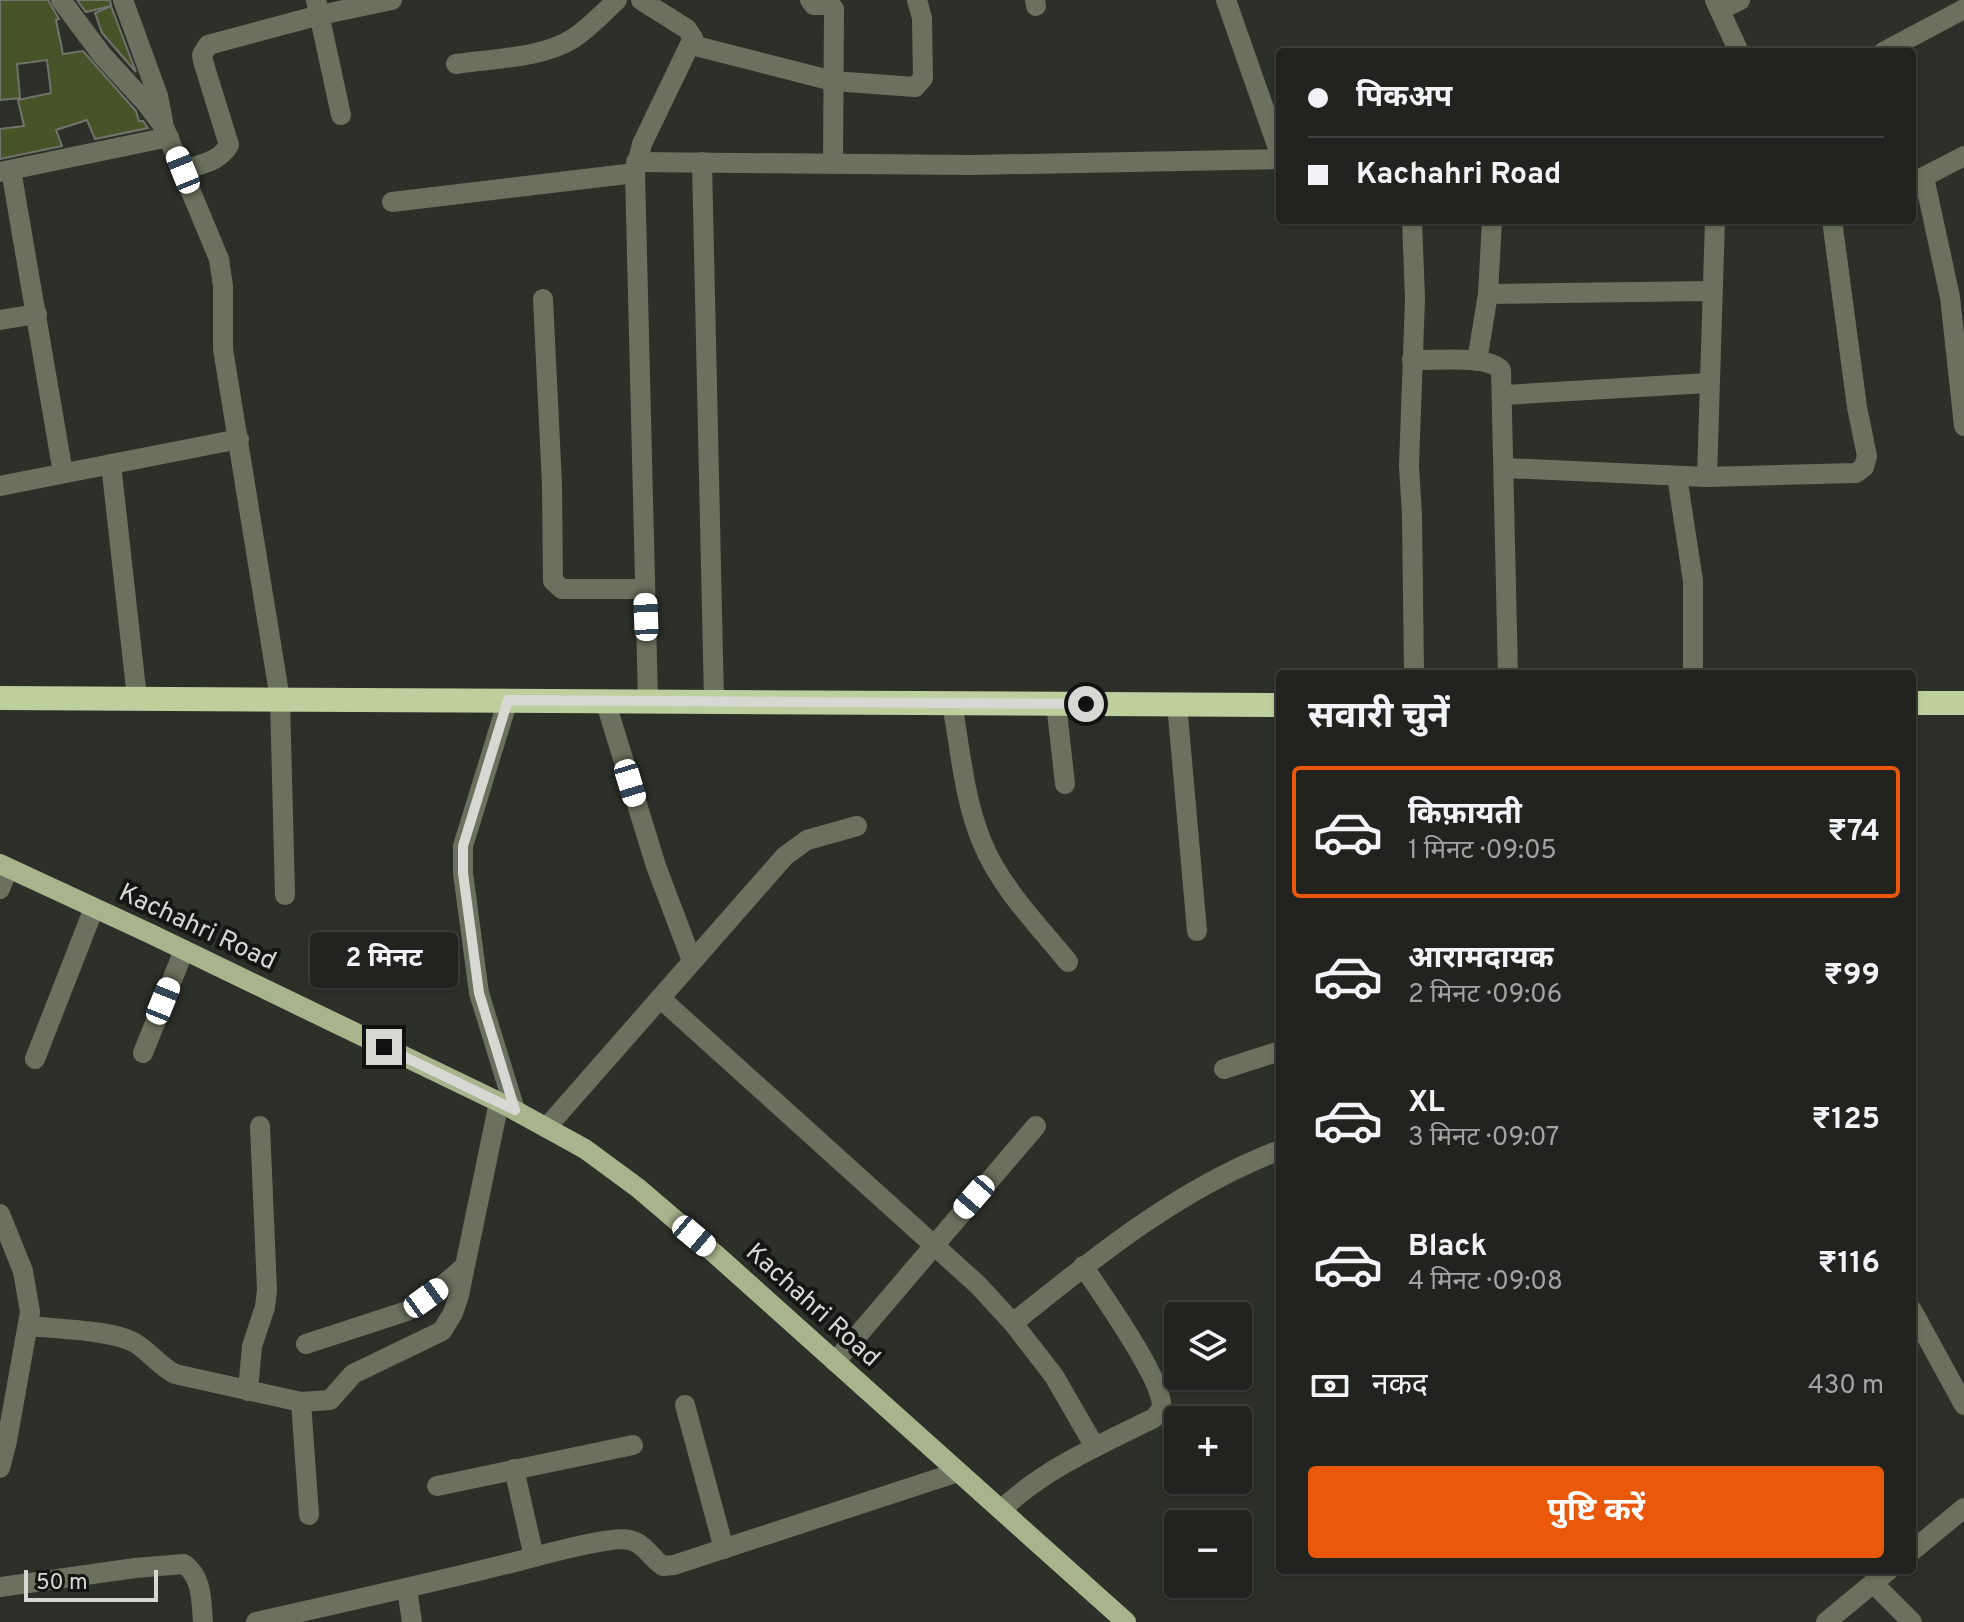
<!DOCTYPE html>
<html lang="hi">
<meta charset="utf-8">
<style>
body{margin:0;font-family:Overpass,"Noto Sans Devanagari",sans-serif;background:#2a2b28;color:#f1f3f6;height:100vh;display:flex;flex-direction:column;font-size:30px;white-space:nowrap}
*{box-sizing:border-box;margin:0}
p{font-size:26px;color:#a2a4a4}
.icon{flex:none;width:44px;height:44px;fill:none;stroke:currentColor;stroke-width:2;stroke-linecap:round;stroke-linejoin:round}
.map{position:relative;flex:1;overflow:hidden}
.drawer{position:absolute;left:1276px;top:670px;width:640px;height:904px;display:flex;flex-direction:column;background:#22231f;border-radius:8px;box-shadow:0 2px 6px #0004,0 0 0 2px #3f403d}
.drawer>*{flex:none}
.banner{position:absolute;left:1276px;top:48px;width:640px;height:176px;border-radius:8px;box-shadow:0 2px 6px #0004,0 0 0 2px #3f403d;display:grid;align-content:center;height:176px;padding:0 32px;background:#22231f}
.tools{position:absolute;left:1164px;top:1302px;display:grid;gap:16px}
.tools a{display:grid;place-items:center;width:88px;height:88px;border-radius:8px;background:#22231f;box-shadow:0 2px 6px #0004,0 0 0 2px #3f403d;font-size:40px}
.scale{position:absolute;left:24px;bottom:20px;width:134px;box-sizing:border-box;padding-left:8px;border:4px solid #d7d8d4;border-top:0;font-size:22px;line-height:28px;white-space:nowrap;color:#d7d8d4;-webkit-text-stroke:6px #151614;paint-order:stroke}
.end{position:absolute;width:36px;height:36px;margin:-18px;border:10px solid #d7d8d4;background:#111;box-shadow:0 0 0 4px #111}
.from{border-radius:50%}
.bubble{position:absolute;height:56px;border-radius:8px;background:#22231f;box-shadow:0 2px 6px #0004,0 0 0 2px #3f403d;font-size:26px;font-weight:700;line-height:56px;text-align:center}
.car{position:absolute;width:24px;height:48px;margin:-24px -12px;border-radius:10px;box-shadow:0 0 6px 2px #0007;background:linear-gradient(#fff 24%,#345 0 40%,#fff 0 76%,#345 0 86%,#fff 0)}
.banner b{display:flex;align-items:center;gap:28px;height:76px;font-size:30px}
.banner b+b{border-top:2px solid #3f403d}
.banner i{width:20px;height:20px;background:#f1f3f6}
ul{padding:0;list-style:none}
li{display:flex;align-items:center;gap:24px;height:132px;margin:0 16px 12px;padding:0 16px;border:4px solid transparent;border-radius:8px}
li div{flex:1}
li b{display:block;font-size:30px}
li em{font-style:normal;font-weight:700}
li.current{border-color:#ea580c}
li>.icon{width:72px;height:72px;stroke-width:1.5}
h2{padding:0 32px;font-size:36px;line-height:96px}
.pay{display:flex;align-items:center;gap:20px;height:88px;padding:0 32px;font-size:30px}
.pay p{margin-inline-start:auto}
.button{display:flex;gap:16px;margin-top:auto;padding:16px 32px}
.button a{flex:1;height:92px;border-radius:8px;background:#ea580c;color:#fff;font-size:32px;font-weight:700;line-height:92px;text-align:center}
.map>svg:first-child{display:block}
.building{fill:#475428;stroke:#71736c;stroke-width:2}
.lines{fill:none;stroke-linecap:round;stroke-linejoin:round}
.minor{stroke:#6b715e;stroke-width:20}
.major{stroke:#a7b48c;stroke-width:20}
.highway{stroke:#becf9e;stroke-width:24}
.route{stroke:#d7d8d4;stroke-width:10}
.labels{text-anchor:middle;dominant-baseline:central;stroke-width:8;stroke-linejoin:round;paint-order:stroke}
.street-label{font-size:26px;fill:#d7d8d4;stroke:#151614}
</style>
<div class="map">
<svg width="1964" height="1622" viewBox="0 0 1964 1622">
<rect width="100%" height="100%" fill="#2d2f29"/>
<g class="building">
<polygon points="0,0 48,0 59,19 56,20 63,54 83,51 136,111 139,121 143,121 148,128 95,139 87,120 56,130 62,146 0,159 0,129 24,126 18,100 51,93 47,60 17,64 20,98 0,100"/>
<polygon points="77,0 110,0 111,6 86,12"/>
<polygon points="111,6 136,72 102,33 95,13"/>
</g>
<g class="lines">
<g class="minor">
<polyline points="61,0 102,55 146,103 164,127 219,259 223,286 223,349 280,699 285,895"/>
<polyline points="123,0 158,96 163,121"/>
<polyline points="316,0 341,115"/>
<polyline points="641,0 687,29 693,38 642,144 635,173 648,701"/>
<polyline points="810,0 814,5 831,5 834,9 833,163"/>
<polyline points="1035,0 1036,6"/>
<polyline points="1226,0 1280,154"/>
<polyline points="1715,0 1739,52"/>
<polyline points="1720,10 1740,0"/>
<polyline points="692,45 833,81 915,87 923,78 922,18 917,0"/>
<polyline points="1883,52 1964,9"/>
<path d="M456 64C494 58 541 59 574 38 589 28 603 13 617 0"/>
<polyline points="636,162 972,165 1280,159"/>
<polyline points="702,162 714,701"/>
<polyline points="11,170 63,473"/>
<path d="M183 170C201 164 219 162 229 145L203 61 202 55 208 45 320 15 392 0"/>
<polyline points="0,172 169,137"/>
<polyline points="1924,177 1950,297 1964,426"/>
<polyline points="1912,183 1964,156"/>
<polyline points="392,202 635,173"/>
<polyline points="1412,220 1415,298 1409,466 1412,515 1414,674"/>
<polyline points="1488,294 1712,291"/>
<polyline points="543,299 552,484 553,581 562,589 645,589"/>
<polyline points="0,320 37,314"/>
<path d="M1412 360C1434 361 1486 354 1501 370L1508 674"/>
<polyline points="1477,361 1488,294 1492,220"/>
<polyline points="1504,395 1708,383"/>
<polyline points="111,464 137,698"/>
<polyline points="1505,468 1707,477 1856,473 1864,467 1867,456 1857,407 1832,220"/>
<polyline points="1677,476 1693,581 1693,674"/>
<polyline points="1707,477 1715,220"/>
<polyline points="0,486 239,439"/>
<polyline points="508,700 463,846 463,873 479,993 515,1110"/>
<polyline points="605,700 656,866 692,961"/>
<path d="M952 703C960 748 964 799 982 842 1000 887 1038 925 1068 962"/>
<polyline points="1056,703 1065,784"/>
<polyline points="1177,704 1197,931"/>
<polyline points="0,889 8,868"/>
<polyline points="660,998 978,1285 1013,1323 1054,1376 1095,1447"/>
<polyline points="143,1053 184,950"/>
<polyline points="35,1059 94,908"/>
<polyline points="1224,1069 1280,1051"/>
<polyline points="547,1127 785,856 807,840 857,826"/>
<polyline points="0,1214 23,1271 30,1312 7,1441 0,1468"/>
<polyline points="1912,1310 1964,1405"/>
<path d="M1013 1323C1096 1256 1180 1188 1280 1150"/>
<path d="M29 1326C56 1329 113 1330 135 1343 150 1352 159 1366 175 1374L301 1402 330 1400 353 1374 442 1331 453 1313 459 1295 499 1102"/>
<polyline points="306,1344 407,1311 443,1285 464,1267"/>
<polyline points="835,1362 1036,1126"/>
<polyline points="248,1391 252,1346 265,1307 267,1290 260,1126"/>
<polyline points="301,1402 309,1515"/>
<polyline points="685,1405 724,1549"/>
<polyline points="514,1469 534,1557"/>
<polyline points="437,1486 633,1445"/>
<path d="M1001 1510C1044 1469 1101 1444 1154 1418L1161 1410C1168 1386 1099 1290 1083 1266"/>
<polyline points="1912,1551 1964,1508"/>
<polyline points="1873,1583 1912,1622"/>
<path d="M0 1587 135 1568 184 1564C203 1578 201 1601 203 1622"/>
<polyline points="407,1589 412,1622"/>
<path d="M256 1622C341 1603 426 1584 511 1563 535 1557 610 1535 630 1540 644 1543 652 1559 663 1566L674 1565 958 1472"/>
<polyline points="1826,1622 1889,1570"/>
</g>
<polyline class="major" points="0,864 151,934 507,1106 585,1149 638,1188 713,1252 1126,1622"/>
<g class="highway">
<polyline points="0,698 1280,705"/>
<polyline points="1912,703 1964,703"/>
</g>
</g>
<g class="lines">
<polyline class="route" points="384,1047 515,1110 479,993 463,873 463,846 508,700 1086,704"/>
</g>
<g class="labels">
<g class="street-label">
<text transform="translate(197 928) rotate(25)">Kachahri Road</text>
<text transform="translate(812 1306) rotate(42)">Kachahri Road</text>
</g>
</g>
</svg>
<div class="tools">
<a><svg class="icon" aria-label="layers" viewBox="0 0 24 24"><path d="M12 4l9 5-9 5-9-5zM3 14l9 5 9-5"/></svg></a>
<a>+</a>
<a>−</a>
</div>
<div class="scale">50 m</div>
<i class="end from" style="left:1086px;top:704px"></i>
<i class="end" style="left:384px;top:1047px"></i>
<div class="bubble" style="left:310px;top:932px;width:148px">2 मिनट</div>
<i class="car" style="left:183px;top:170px;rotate:338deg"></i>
<i class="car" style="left:646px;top:617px;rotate:358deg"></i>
<i class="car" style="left:630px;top:783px;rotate:163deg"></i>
<i class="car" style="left:163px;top:1001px;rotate:22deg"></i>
<i class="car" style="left:974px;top:1197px;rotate:221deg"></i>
<i class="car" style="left:694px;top:1236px;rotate:130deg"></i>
<i class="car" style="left:426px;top:1298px;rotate:54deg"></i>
<div class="banner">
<b><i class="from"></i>पिकअप</b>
<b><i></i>Kachahri Road</b>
</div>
<section class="drawer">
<h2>सवारी चुनें</h2>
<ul>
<li class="current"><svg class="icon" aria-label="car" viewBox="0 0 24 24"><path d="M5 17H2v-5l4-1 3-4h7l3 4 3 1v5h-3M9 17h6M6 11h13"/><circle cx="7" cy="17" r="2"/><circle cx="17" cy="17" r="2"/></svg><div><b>किफ़ायती</b><p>1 मिनट · 09:05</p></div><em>₹74</em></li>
<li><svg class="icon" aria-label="car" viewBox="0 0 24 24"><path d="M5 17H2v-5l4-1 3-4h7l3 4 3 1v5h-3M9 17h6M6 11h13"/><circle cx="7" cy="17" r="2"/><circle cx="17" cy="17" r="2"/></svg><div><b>आरामदायक</b><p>2 मिनट · 09:06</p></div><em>₹99</em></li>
<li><svg class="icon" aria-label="car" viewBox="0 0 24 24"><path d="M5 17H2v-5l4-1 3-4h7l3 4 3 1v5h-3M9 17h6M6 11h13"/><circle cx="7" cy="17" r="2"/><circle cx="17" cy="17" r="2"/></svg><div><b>XL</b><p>3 मिनट · 09:07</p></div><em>₹125</em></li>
<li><svg class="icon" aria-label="car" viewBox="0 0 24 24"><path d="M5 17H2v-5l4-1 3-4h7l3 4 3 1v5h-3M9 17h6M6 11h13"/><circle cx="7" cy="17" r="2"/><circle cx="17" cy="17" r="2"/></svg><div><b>Black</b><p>4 मिनट · 09:08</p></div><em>₹116</em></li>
</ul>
<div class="pay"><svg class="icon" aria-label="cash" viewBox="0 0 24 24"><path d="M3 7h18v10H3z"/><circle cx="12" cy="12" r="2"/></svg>नकद<p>430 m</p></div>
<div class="button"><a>पुष्टि करें</a></div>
</section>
</div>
